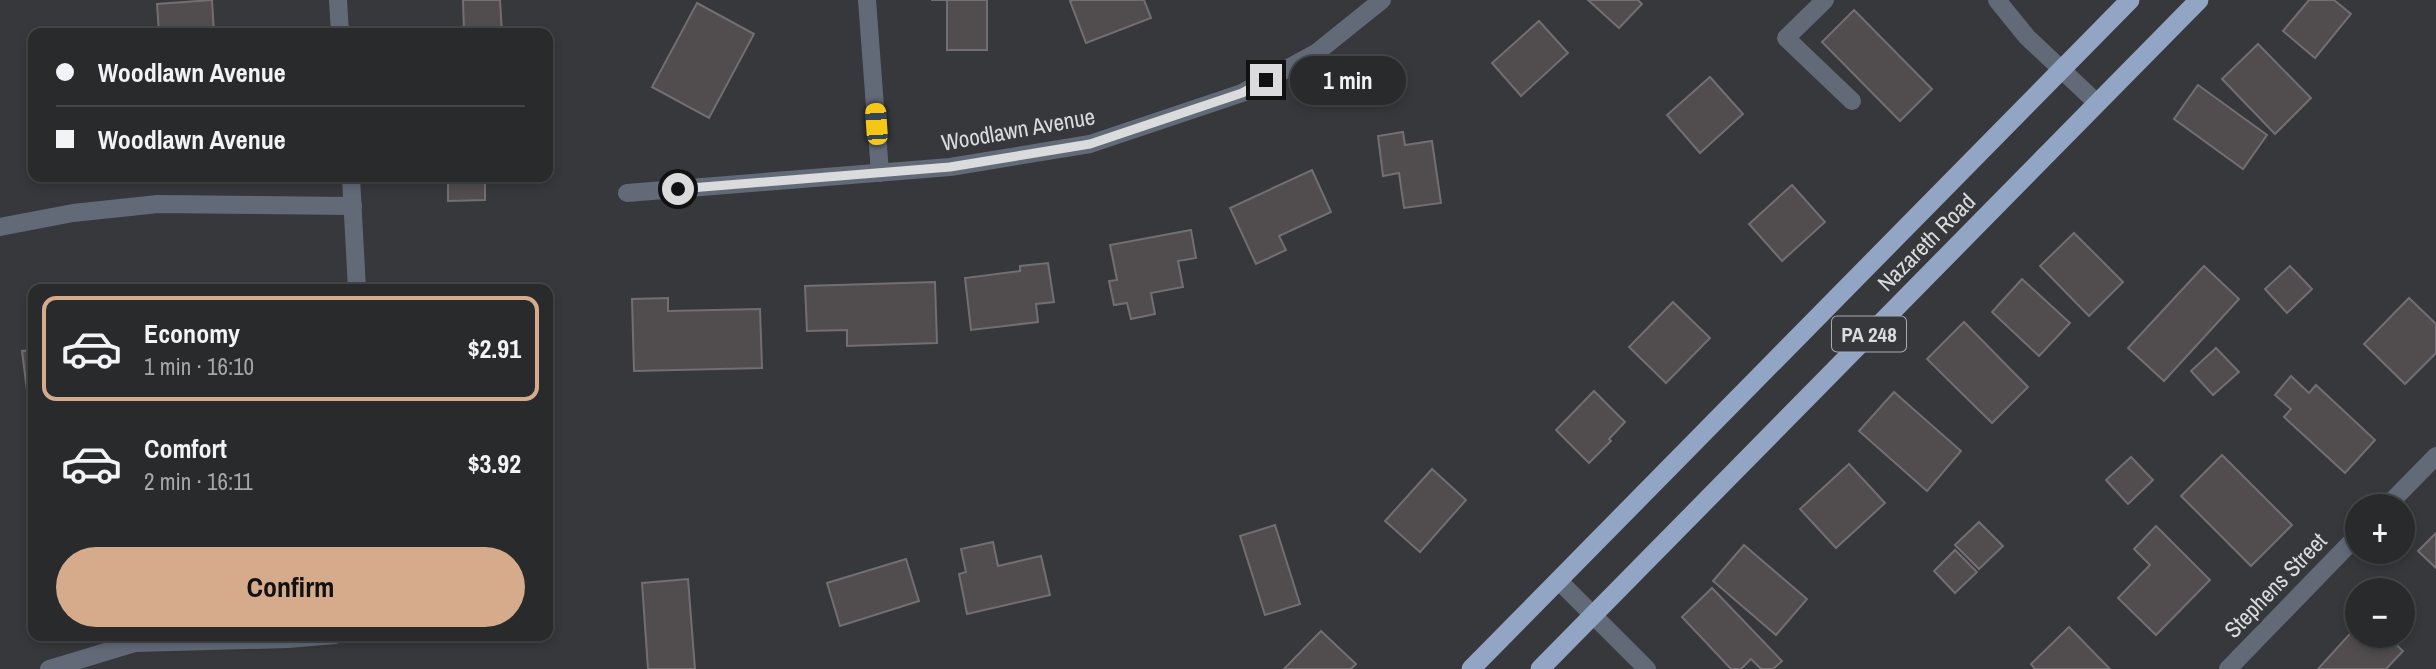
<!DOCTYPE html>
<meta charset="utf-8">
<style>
body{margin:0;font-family:"Archivo Narrow",sans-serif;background:#343638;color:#f1f3f6;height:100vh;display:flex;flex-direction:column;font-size:26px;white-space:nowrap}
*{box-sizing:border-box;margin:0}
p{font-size:23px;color:#a5a7a9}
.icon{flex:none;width:38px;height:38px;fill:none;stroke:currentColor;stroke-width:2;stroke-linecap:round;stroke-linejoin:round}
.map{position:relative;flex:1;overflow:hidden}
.sheet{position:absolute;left:28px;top:284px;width:525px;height:357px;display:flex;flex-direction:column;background:#282a2c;border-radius:14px;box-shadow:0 4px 10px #0003,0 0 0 2px #444648}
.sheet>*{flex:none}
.banner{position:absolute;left:28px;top:28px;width:525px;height:154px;border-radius:14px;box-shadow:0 4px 10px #0003,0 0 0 2px #444648;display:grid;align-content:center;height:154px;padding:0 28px;background:#282a2c}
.controls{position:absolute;left:2345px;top:494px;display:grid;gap:14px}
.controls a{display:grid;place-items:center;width:70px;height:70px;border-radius:50%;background:#282a2c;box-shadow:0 4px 10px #0003,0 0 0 2px #444648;font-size:35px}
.end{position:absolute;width:32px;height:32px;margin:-16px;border:9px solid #dadbdd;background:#111;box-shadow:0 0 0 4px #111}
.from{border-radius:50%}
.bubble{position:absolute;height:49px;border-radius:24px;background:#282a2c;box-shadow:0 4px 10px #0003,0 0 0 2px #444648;font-size:23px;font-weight:700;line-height:49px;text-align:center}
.car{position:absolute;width:21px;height:42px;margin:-21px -10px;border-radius:9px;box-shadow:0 0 5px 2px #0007;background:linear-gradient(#f5c518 24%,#345 0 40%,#f5c518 0 76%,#345 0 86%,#f5c518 0)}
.banner b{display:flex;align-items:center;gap:24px;height:66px;font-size:26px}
.banner b+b{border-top:2px solid #444648}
.banner i{width:18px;height:18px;background:#f1f3f6}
ul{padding:12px 0 0;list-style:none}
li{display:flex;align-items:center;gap:21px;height:105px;margin:0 14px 10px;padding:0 14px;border:4px solid transparent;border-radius:14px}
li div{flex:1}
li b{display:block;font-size:26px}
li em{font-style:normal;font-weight:700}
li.current{border-color:#d6ab8b}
li>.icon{width:63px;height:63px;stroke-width:1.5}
.button{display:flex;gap:14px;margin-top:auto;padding:14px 28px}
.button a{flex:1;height:80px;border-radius:42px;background:#d6ab8b;color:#111;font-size:28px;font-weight:700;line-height:80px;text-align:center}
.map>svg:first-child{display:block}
.building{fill:#514d4f;stroke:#736e71;stroke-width:2}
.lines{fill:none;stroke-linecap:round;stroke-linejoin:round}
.service{stroke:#626a78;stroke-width:18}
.minor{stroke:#626a78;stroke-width:18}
.trunk{stroke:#92a5c4;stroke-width:19}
.route{stroke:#dadbdd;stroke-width:9}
.labels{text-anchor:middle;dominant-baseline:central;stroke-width:7;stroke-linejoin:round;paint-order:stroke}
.shield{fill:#36383b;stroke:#a9aaac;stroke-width:2}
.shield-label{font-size:21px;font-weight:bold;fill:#dadbdd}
.street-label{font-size:23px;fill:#dadbdd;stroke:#36383b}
</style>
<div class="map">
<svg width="2436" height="669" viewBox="0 0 2436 669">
<rect width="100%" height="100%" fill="#36383b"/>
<g class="building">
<polygon points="212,0 214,33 159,33 157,4"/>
<polygon points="463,0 500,0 502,33 464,33"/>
<polygon points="931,0 987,0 987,50 947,50 947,0"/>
<polygon points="1074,0 1144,0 1151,18 1086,43 1070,1"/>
<polygon points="1588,0 1638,0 1642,4 1619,28"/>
<polygon points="2309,0 2334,0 2351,14 2315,58 2283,31"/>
<polygon points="697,3 754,34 709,118 652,87"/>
<polygon points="1854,10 1932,89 1900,121 1822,42"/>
<polygon points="1539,21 1568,53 1521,96 1492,63"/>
<polygon points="2258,44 2311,98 2275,134 2222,79"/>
<polygon points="1710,77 1743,114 1700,153 1667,115"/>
<polygon points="2198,85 2267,135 2243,169 2174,119"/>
<polygon points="1403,132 1405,145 1432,141 1441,203 1404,208 1399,173 1383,176 1378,136"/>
<polygon points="1312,170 1331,212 1279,236 1286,250 1256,264 1230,208"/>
<polygon points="448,177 485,177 485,200 448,201"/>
<polygon points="1792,185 1825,222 1782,261 1749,224"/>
<polygon points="1191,230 1196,258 1178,261 1183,287 1151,293 1155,314 1131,319 1127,303 1114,305 1109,281 1117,280 1110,245"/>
<polygon points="2074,233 2123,282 2089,316 2040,266"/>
<polygon points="1048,263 1054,302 1036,304 1038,322 971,330 965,278 1020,271 1020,266"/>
<polygon points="2204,266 2239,299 2164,381 2128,348"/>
<polygon points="2290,266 2312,289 2287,313 2265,289"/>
<polygon points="2022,279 2070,323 2039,356 1992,312"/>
<polygon points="935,282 937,343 847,346 847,330 807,331 805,286"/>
<polygon points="668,298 668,311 760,309 762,368 634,371 632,299"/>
<polygon points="2409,298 2436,324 2436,353 2405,384 2364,344"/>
<polygon points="1673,302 1710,338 1666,383 1629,347"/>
<polygon points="1964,322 2028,387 1992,423 1927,359"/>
<polygon points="2216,348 2239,372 2213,395 2191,371"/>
<polygon points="33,350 33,405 29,406 22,351"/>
<polygon points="2291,376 2309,393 2316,385 2375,440 2345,473 2284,417 2291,409 2275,395"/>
<polygon points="1594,391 1625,422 1609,439 1611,441 1589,463 1556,430"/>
<polygon points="1894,392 1961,451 1927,491 1859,431"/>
<polygon points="2222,455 2292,525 2251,566 2181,496"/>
<polygon points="2131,457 2153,480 2128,504 2106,480"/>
<polygon points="1849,464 1885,503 1836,548 1800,509"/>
<polygon points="1432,469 1466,500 1420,552 1385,521"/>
<polygon points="1979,522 2003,546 1979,569 1955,545"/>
<polygon points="1275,525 1300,604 1265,615 1240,536"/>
<polygon points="2156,526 2210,580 2156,635 2118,598 2150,565 2134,549"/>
<polygon points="2436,533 2436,568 2418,551"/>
<polygon points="993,542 998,566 1041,556 1050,595 967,614 959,574 966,572 961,549"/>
<polygon points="1744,545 1807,599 1776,635 1713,581"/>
<polygon points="1955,550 1977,572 1955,593 1934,571"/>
<polygon points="906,559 919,601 840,626 827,583"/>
<polygon points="688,579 695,669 648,669 642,583"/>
<polygon points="1712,588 1782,661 1773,669 1761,669 1751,659 1741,669 1731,669 1682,617"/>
<polygon points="2357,626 2357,635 2386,635 2403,651 2386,669 2318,669"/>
<polygon points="2069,627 2110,669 2035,669 2031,664"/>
<polygon points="1321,631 1356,664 1351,669 1284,669"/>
</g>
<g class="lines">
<polyline class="service" points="1825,0 1786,38 1852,101"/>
<g class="minor">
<polyline points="338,0 340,33"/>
<polyline points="867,0 880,173"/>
<polyline points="1997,0 2027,37 2097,103"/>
<polyline points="351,177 357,289"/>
<polyline points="627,193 950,167 1090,144 1242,93 1316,53 1382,0"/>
<polyline points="0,227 73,213 158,204 353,206"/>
<polyline points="2387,506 2436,456"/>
<polyline points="1558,580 1647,669"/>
<polyline points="49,669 135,643 288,639 335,635"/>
<polyline points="2228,669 2357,536"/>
</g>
<g class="trunk">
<polyline points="1471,669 2130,0"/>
<polyline points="1540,669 2199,0"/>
</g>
</g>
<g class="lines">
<polyline class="route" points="678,189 950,167 1090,144 1242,93 1266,80"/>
</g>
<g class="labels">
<rect class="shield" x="1832" y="316.5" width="74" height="35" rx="5"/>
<g class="shield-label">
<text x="1869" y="334">PA 248</text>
</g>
<g class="street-label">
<text transform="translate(1018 129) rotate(-10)">Woodlawn Avenue</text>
<text transform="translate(1926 242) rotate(-45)">Nazareth Road</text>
<text transform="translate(2275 585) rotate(-46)">Stephens Street</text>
</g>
</g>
</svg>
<div class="controls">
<a>+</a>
<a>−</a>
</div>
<i class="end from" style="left:678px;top:189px"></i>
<i class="end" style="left:1266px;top:80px"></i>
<div class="bubble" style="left:1290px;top:56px;width:116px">1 min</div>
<i class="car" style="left:876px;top:124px;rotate:356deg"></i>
<div class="banner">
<b><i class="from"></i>Woodlawn Avenue</b>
<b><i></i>Woodlawn Avenue</b>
</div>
<section class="sheet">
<ul>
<li class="current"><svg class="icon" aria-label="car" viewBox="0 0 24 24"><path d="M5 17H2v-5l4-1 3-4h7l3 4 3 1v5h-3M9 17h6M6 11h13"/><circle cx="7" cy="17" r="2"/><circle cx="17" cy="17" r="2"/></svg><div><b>Economy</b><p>1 min · 16:10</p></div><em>$2.91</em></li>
<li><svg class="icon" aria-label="car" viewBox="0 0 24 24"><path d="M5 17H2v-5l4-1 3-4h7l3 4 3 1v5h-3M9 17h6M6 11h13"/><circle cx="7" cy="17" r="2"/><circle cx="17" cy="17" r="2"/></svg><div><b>Comfort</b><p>2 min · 16:11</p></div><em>$3.92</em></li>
</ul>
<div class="button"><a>Confirm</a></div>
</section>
</div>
